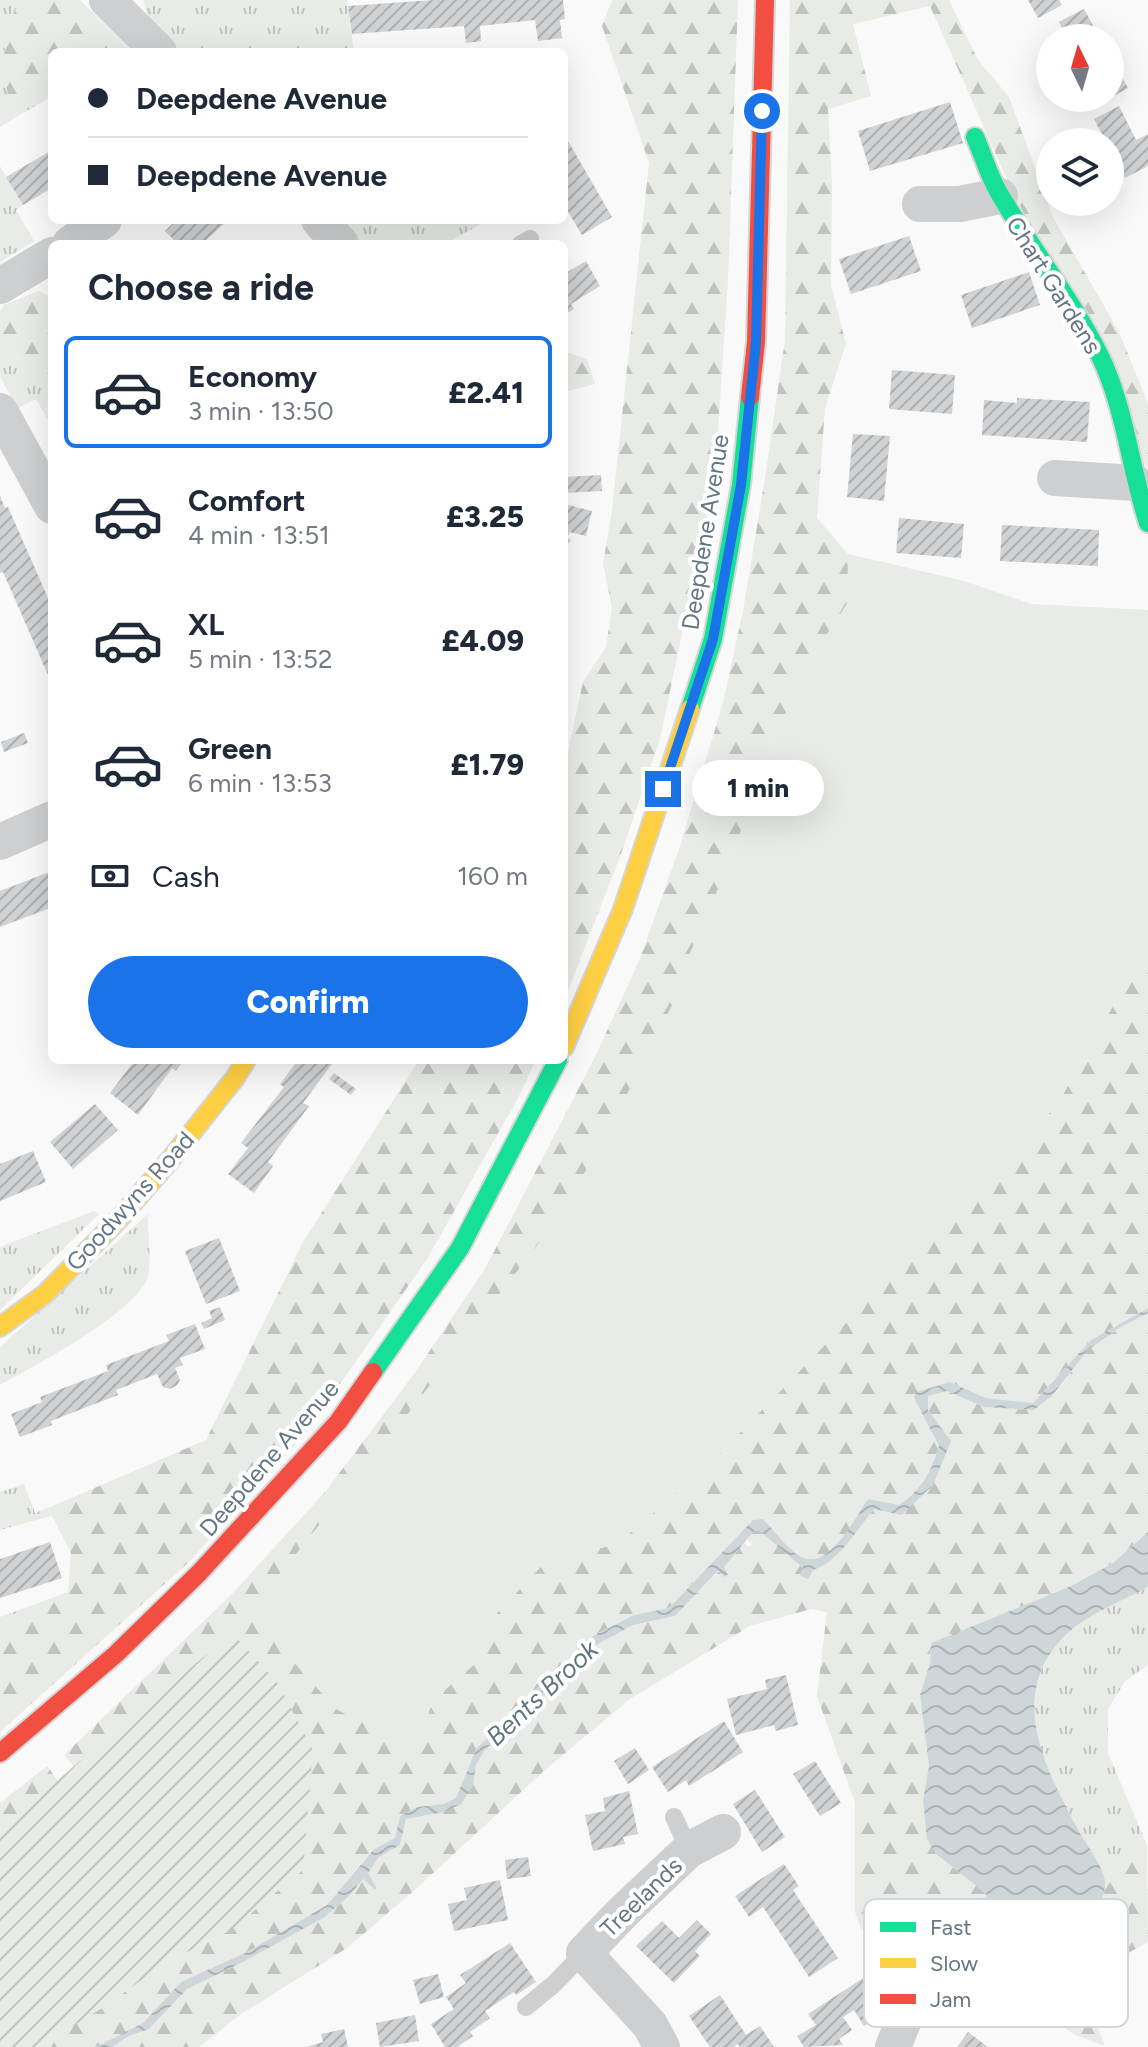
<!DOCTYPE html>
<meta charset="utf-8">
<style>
body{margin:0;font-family:Figtree,sans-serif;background:#f2f2f3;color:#1f2937;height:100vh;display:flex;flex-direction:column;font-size:30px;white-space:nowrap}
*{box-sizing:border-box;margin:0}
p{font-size:26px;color:#747a83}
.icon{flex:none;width:44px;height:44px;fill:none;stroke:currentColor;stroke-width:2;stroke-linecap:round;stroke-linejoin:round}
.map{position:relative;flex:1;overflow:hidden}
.panel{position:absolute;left:48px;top:240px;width:520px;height:824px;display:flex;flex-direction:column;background:#fff;border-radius:12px;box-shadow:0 8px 32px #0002}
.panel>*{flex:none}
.top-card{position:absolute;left:48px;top:48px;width:520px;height:176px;border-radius:12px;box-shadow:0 8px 32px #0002;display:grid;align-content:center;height:176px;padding:0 40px;background:#fff}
.needle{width:52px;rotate:355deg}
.buttons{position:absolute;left:1036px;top:24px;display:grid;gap:16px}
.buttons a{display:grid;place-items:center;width:88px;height:88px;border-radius:50%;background:#fff;box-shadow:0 8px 32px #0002;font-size:40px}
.end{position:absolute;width:36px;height:36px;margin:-18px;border:10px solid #1a73e8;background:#fff;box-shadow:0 0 0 4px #fff}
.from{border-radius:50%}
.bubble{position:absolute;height:56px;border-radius:28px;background:#fff;box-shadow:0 8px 32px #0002;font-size:26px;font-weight:800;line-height:56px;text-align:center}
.top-card b{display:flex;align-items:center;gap:28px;height:76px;font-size:30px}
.top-card b+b{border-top:2px solid #e0e1e3}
.top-card i{width:20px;height:20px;background:#1f2937}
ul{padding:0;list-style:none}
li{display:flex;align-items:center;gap:24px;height:112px;margin:0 16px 12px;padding:0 24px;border:4px solid transparent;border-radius:12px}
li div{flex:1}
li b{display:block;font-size:30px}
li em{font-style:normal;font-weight:800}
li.selected{border-color:#1a73e8}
li>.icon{width:72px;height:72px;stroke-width:1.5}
h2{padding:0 40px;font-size:36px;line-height:96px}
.pay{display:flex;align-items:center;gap:20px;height:88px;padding:0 40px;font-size:30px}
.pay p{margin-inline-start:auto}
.primary-button{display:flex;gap:16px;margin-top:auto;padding:16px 40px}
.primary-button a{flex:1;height:92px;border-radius:48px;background:#1a73e8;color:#fff;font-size:32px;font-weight:800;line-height:92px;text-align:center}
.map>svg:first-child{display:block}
.grass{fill:url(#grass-tufts)}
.forest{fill:url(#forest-firs)}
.park{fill:#e8ebe6}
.garden{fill:url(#garden-furrows)}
.water{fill:url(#water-waves)}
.building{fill:url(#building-hatch)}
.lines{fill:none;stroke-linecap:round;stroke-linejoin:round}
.fast-casing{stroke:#d5d6d7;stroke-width:22}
.slow-casing{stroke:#d5d6d7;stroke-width:22}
.jam-casing{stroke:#d5d6d7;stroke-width:22}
.lane{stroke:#cecfd0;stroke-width:18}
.street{stroke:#cecfd0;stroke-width:36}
.fast{stroke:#16e098;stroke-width:18}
.slow{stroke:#ffcf43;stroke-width:18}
.jam{stroke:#f24e42;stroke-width:18}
.route{stroke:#1a73e8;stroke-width:10}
.labels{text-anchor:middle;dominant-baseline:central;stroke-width:8;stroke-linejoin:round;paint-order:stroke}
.street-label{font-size:24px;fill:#657683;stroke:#fff}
.water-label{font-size:26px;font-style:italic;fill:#60757c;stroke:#fff}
.key{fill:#fff;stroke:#d1d6da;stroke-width:2}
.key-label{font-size:22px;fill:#657683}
</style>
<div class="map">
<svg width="1148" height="2047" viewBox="0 0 1148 2047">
<defs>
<pattern id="grass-tufts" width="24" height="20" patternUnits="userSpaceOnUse" patternTransform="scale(2)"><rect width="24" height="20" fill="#e8ebe6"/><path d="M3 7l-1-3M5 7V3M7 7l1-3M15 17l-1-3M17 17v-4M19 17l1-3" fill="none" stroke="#c0c3c0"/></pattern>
<pattern id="forest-firs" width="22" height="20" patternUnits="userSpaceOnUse" patternTransform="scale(2)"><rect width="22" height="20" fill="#e8ebe6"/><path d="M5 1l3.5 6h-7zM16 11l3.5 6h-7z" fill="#c0c3c0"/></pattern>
<pattern id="garden-furrows" width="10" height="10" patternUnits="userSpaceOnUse" patternTransform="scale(2)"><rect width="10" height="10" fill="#e8ebe6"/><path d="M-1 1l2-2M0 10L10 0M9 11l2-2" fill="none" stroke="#c0c3c0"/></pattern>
<pattern id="water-waves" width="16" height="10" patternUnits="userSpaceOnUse" patternTransform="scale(2)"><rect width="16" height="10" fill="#ced6d9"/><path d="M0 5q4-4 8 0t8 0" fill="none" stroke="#abb2b5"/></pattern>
<pattern id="building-hatch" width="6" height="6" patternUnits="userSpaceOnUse" patternTransform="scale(2)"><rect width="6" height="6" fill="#d0d2d3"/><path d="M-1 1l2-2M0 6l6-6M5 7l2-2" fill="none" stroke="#acafb1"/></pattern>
</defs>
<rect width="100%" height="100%" fill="#f9f9f9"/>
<g class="grass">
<polygon points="0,0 80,0 132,52 52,52 52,96 0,127"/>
<polygon points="143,0 347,0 354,52 180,52 149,20"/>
<polygon points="0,166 23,205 16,210 34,241 0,262"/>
<polygon points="339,220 488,220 445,244 360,244"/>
<polygon points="42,358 52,392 52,427 36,399 17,409 0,376 0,359"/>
<polygon points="94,1211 99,1214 0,1310 0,1247"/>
<path d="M148 1214C147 1233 152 1258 148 1276 138 1312 34 1366 0 1385V1347Z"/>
<polygon points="24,1484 35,1513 48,1508 51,1516 0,1530 0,1492"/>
<path d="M1148 1587V1665L1125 1681 1108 1709V1753L1147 1845 1105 1878C1068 1811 997 1713 1059 1642 1081 1617 1119 1603 1148 1587Z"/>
<polygon points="68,1592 0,1641 0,1617"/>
</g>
<g class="forest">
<path d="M34 0H64L91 30 80 52H52V81L34 96 11 105C0 68 2 44 16 8Z"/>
<polygon points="612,0 738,0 728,280 715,476 660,739 621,854 564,1001 564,771 583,682 606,647 612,607 603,564 612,510 649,163 602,26"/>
<path d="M790 0H949L978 60 1009 97 1053 217 1119 332 1148 404V471L1002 168 930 6 853 24 871 96 828 109 832 184 831 285 846 344 825 408 817 518 848 554 967 582 897 613 847 604 806 666 767 757 731 859 681 976 682 986 610 1128 562 1213 401 1423 276 1579 417 1745 433 1700 476 1663 497 1613 550 1557 616 1545 707 1466 1057 1105 1148 944V1308L1091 1340 1033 1403 986 1398 950 1382 916 1402 939 1446C931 1472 921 1489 899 1505L868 1499C854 1520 828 1574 798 1555 785 1546 774 1530 763 1519L753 1520 669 1608 634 1615 583 1641 570 1662 537 1688 476 1749 456 1798 444 1804 417 1807 400 1816 395 1838 373 1849 327 1905 249 1951 181 1982 143 2023 96 2047H39L102 2008 167 1962 231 1930 232 1633 74 1766 64 1755 232 1594 325 1492 414 1374 485 1269 595 1057 639 961 679 849 723 703 743 611 765 478 785 340Z"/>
<polygon points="38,291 52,297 52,392 42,358 0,359 0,311 4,305"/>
<polygon points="564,351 587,359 595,384 564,392"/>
<polygon points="419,1060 536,1060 518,1098 427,1259 306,1433 188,1563 0,1732 0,1641 68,1592 71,1553 48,1508 206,1440 303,1242"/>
<polygon points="1148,1313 1148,1532 1113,1563 1071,1586 931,1643 930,1663 920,1695 929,1766 923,1800 936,1854 985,1893 989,1903 985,1928 992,1932 993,1944 1002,1937 1041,1950 1099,1905 1104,1896 1105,1878 1147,1845 1148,1942 1123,1956 1129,1976 1107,1985 1113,2006 1093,2014 1105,2046 1075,2035 1050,2018 960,2017 923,1999 861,1928 855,1912 855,1803 817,1696 827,1612 811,1609 750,1626 630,1699 546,1769 417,1888 347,1948 241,2014 199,2047 112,2047 129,2036 149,2029 187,1989 243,1962 325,1917 350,1895 363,1879 375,1890 377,1888 368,1873 379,1857 400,1845 406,1819 444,1812 473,1786 476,1765 484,1751 536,1701 568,1678 589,1649 633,1625 675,1616 719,1571 728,1575 723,1567 744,1543 748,1547 752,1545 747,1539 754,1531 760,1531 803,1568 800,1576 834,1558 874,1509 902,1514 951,1441 928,1410 928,1396 947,1391 984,1407 1034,1410 1053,1396 1088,1350 1121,1327"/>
<polygon points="47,1766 58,1781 0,1832 0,1803"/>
</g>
<polygon class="park" points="848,554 967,582 1031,604 1148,610 1148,944 1057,1105 708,1466 616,1545 550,1557 497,1613 476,1663 433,1700 417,1745 390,1737 336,1709 278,1645 264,1608 276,1579 401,1423 562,1213 610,1128 682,986 680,976 731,859 767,757 806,666 847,604"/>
<polygon class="garden" points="232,1633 277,1682 313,1750 303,1870 231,1930 167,1962 102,2008 39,2047 0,2047 0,1832 74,1766"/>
<g class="water">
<path d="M1148 1308V1313L1121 1327 1088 1350 1052 1396 1034 1410 984 1407 947 1391 928 1396V1410L951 1441 933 1485 902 1515 874 1509C858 1528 838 1563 813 1570L808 1579 800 1576 803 1568 760 1531H754L724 1567 728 1575 725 1577 718 1571 675 1616 633 1625 589 1649 568 1678 536 1701 484 1751 476 1765 473 1786 461 1804 444 1812 406 1819 400 1845 379 1857 368 1873 377 1888 375 1890 363 1879 350 1895 325 1917 243 1962 187 1989 149 2029 129 2036 112 2047H96L143 2023 181 1982 249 1951 327 1905 374 1849 395 1838 400 1816 417 1807 444 1804 456 1798 476 1749 537 1688 570 1662 583 1641 634 1615 669 1608 753 1520 763 1519C774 1530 785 1546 798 1555 828 1574 854 1519 868 1499L899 1505C921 1490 931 1472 939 1446L916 1402 914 1396 917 1392 950 1382 986 1398 1033 1403 1091 1340Z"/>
<path d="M1148 1532V1587C1119 1603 1082 1616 1060 1641 1007 1700 1048 1775 1080 1833 1088 1847 1099 1861 1104 1876 1107 1885 1104 1897 1099 1905L1041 1950 1002 1937 993 1944 989 1942 992 1932 985 1928 989 1903 985 1893 936 1854 927 1839 923 1800 929 1766 920 1695 930 1663 931 1643 1071 1586 1113 1563Z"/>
</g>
<g class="building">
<polygon points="433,0 563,0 565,19 560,20 562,38 538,41 535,20 480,26 481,41 466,43 464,26 352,34 348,6"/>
<polygon points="1028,0 1059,0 1062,5 1038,18"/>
<polygon points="1084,9 1100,38 1067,38 1059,22"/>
<polygon points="1110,56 1128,88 1110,98"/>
<polygon points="950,102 963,143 870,171 858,131"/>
<polygon points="1119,106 1136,140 1148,134 1148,166 1125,178 1110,150 1110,142 1106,142 1094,119"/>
<polygon points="564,134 612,217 582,235 564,205"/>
<polygon points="52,150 52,188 23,205 6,177"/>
<polygon points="176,220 228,220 202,244 178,244 165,231"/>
<polygon points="909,236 921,271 851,294 839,259"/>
<polygon points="586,261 600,286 571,304 574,309 564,315 564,274"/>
<polygon points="1029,272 1040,305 972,328 961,295"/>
<polygon points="892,370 955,375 952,414 889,409"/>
<polygon points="1017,398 1090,402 1087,442 982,435 984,400 1017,403"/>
<polygon points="853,434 890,436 884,501 847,497"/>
<polygon points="601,475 602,491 564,493 564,477"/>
<polygon points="0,496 5,508 8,507 52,607 52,684 3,572 0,573"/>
<polygon points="564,504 592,511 586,536 570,532 567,537 571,540 564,549"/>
<polygon points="899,518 964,524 961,558 896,553"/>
<polygon points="1002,525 1099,530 1098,566 1000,561"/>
<polygon points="24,733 28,743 4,752 1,742"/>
<polygon points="52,871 52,913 50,908 0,927 0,891"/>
<polygon points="135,1060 184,1060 176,1071 172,1068 138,1115 110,1093"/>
<polygon points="298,1060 335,1060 303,1103 309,1106 268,1162 273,1166 254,1193 228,1174 248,1148 241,1143 284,1087 280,1084"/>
<polygon points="334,1073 356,1089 351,1095 329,1079"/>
<polygon points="95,1104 118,1130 73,1169 50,1142"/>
<polygon points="33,1151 46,1182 0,1201 0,1164"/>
<polygon points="219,1238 240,1291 206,1304 185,1251"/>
<polygon points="220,1307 225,1320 204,1329 201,1323 212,1318 209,1311"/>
<polygon points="195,1324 205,1349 180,1358 183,1365 175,1368 180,1380 177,1385 170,1389 163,1387 157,1374 116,1390 118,1395 51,1421 52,1425 20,1437 11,1414 42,1402 40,1397 108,1371 106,1365 169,1341 166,1335"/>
<polygon points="50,1542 62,1578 0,1598 0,1559"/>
<polygon points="786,1675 798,1725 776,1731 774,1725 736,1735 727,1699 767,1689 765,1680"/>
<polygon points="724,1721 743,1752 689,1786 686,1780 668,1792 652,1767"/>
<polygon points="635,1748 649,1770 628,1784 614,1761"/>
<polygon points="815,1761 841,1803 820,1816 793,1774"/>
<polygon points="755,1790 785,1837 762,1852 733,1804"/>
<polygon points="629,1791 638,1834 623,1837 625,1844 593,1851 585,1815 605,1811 603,1798"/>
<polygon points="528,1857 531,1876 507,1879 505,1860"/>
<polygon points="784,1864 799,1886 793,1890 838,1958 809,1977 763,1907 749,1917 735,1896"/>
<polygon points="500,1880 508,1920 454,1931 448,1904 467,1900 464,1888"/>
<polygon points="697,1920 711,1934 695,1951 700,1956 674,1983 636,1946 662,1921 679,1938"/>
<polygon points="510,1943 536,1982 516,1995 514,1992 485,2011 490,2018 470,2032 473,2036 457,2047 445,2047 431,2024 454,2009 446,1997 466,1983 460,1975"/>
<polygon points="874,1971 885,1988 875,1994 887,2011 864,2026 854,2010 843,2017 852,2030 839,2039 843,2045 804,2047 797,2036 816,2025 808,2014"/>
<polygon points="438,1974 444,1997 420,2004 413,1980"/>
<polygon points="720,1995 746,2035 760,2026 774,2047 740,2047 738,2044 733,2047 710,2047 689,2016"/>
<polygon points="415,2015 419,2041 380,2047 376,2023"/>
<polygon points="344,2029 348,2047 306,2047 323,2042 321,2034"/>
<polygon points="968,2032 988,2047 957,2047"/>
</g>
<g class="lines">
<g class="fast-casing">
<g id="fast">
<path d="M975 137C984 157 990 180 1002 198 1033 251 1071 299 1099 354 1125 406 1130 468 1148 523"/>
<polyline points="690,709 713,639 741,485 750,397"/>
<polyline points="373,1372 460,1248 558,1060"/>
</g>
</g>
<g class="slow-casing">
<g id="slow">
<polyline points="564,1047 623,909 690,709"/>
<polyline points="0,1327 45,1294 118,1220 170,1160 235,1078 246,1060"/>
</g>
</g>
<g class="jam-casing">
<g id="jam">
<polyline points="750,397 756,342 765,0"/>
<polyline points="0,1753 116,1654 199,1573 338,1422 373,1372"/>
</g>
</g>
<g class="lane">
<polyline points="521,244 530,239"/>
<polyline points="674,1817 689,1850"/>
<polyline points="526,2007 554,1984 584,1953"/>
</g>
<g class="street">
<polyline points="107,0 159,52"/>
<polyline points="920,204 960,204 1000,196"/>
<polyline points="319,220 341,244"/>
<polyline points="70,244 104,220"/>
<polyline points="0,286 52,255"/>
<polyline points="0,411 52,506"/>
<polyline points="1055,478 1135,483"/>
<polyline points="0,842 52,819"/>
<polyline points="662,2047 650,2025 584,1953 622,1913 689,1850 723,1832"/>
<polyline points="893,2047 911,2003"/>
</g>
<use href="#fast" class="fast"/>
<use href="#slow" class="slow"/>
<use href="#jam" class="jam"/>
</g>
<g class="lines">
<polyline class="route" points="663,789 713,639 741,485 756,342 762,111"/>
</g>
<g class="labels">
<g class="street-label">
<text transform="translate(1054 285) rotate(58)">Chart Gardens</text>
<text transform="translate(705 532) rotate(-81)">Deepdene Avenue</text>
<text transform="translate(130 1201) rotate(-48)">Goodwyns Road</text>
<text transform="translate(269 1458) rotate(-49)">Deepdene Avenue</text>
<text transform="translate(641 1897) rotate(-44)">Treelands</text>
</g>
<g class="water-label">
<text transform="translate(542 1693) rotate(-43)">Bents Brook</text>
</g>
</g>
<rect x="864" y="1899" width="264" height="128" rx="12" class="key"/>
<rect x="880" y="1922" width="36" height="10" fill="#16e098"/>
<rect x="880" y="1958" width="36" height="10" fill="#ffcf43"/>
<rect x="880" y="1994" width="36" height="10" fill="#f24e42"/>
<g class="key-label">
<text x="930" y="1935">Fast</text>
<text x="930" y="1971">Slow</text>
<text x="930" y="2007">Jam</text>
</g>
</svg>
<div class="buttons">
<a><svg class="needle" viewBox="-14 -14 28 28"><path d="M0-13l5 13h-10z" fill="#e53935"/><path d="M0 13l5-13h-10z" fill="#747a83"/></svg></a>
<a><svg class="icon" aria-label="layers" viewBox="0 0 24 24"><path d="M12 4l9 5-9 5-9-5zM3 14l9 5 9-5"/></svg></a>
</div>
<i class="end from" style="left:762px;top:111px"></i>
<i class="end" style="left:663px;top:789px"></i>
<div class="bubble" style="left:692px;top:760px;width:132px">1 min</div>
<div class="top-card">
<b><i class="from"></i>Deepdene Avenue</b>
<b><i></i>Deepdene Avenue</b>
</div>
<section class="panel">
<h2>Choose a ride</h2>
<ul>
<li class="selected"><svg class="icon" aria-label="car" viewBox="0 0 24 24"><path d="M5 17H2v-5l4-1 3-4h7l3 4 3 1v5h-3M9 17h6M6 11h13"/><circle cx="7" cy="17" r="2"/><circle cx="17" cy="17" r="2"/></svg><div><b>Economy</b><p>3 min · 13:50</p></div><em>£2.41</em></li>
<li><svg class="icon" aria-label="car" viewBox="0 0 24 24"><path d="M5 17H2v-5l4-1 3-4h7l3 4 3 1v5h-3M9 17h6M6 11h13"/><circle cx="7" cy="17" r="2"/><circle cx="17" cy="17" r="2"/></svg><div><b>Comfort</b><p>4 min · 13:51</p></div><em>£3.25</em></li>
<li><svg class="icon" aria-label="car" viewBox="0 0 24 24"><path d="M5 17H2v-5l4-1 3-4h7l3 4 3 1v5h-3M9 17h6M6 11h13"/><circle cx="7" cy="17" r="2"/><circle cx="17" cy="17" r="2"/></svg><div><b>XL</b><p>5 min · 13:52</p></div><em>£4.09</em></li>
<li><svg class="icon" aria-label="car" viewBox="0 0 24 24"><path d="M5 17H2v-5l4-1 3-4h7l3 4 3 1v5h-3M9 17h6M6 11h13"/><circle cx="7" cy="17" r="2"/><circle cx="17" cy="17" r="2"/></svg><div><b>Green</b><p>6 min · 13:53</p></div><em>£1.79</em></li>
</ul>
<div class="pay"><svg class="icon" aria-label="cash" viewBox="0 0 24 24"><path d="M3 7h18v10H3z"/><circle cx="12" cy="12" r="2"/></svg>Cash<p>160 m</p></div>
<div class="primary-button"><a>Confirm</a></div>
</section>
</div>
